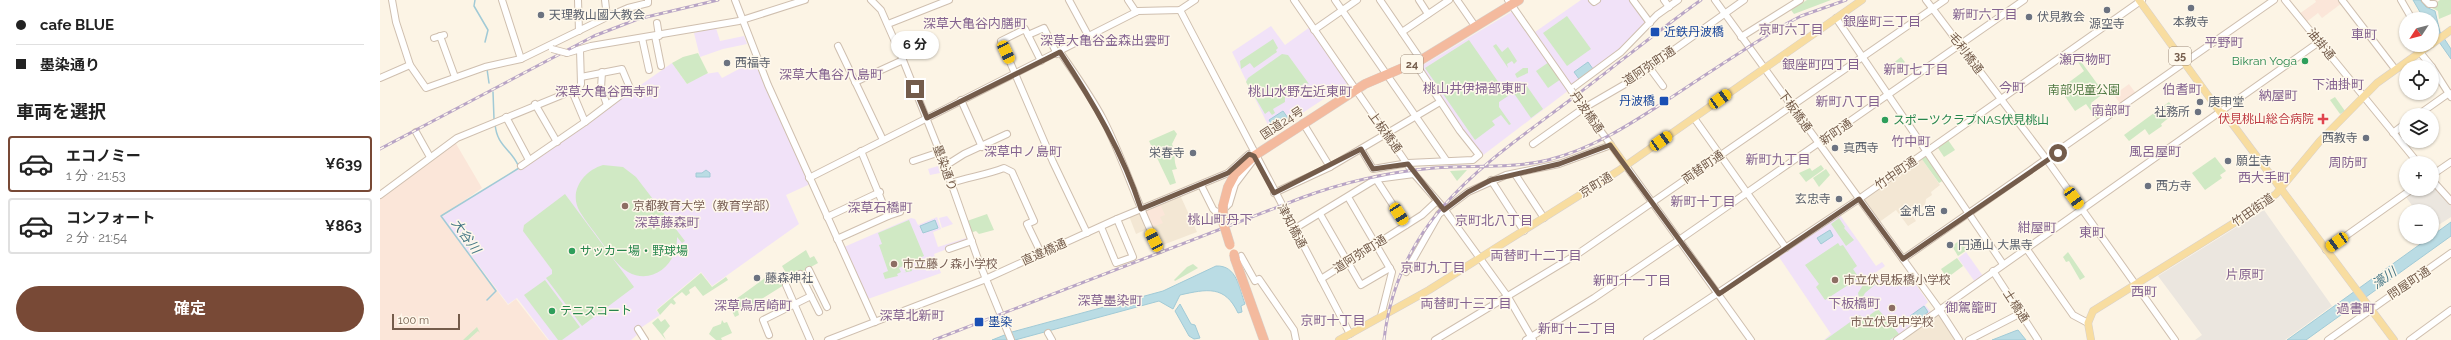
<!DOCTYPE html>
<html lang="ja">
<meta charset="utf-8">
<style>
body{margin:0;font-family:Raleway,"Noto Sans JP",sans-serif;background:#f6f6f6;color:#222;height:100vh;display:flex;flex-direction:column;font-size:15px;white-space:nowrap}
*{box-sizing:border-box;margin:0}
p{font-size:13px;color:#767676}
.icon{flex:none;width:22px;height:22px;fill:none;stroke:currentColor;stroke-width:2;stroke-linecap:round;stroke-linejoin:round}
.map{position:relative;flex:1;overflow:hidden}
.side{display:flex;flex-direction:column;background:#fff;width:380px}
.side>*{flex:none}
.banner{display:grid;align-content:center;height:88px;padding:0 16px;background:#fff}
.needle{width:26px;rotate:234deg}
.fabs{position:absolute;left:2019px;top:12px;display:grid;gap:8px}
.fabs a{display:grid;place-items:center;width:40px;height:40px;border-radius:50%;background:#fff;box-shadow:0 1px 3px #0004;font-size:20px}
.scale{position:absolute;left:12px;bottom:10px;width:68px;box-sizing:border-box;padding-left:4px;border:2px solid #745c4b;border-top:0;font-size:11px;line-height:14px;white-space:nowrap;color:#745c4b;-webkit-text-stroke:3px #fef8eb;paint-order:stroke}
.end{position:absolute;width:18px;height:18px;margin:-9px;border:5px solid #745c4b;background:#fff;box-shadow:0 0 0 2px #fff}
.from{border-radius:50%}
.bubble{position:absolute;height:28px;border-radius:14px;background:#fff;box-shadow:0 1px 3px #0004;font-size:13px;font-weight:700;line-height:28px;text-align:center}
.car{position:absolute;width:12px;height:24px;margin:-12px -6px;border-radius:5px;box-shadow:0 0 3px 1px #0007;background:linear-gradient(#f5c518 24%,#345 0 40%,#f5c518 0 76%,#345 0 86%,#f5c518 0)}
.banner b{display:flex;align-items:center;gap:14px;height:38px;font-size:15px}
.banner b+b{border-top:1px solid #e0e0e0}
.banner i{width:10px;height:10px;background:#222}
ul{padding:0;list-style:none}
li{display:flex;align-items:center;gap:12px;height:56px;margin:0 8px 6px;padding:0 8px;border:2px solid #e0e0e0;border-radius:4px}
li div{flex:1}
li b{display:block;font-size:15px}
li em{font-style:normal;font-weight:700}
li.current{border-color:#784936}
li>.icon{width:36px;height:36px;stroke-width:1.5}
h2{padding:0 16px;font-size:18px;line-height:48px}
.action{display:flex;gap:8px;margin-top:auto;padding:8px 16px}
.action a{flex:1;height:46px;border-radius:24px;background:#784936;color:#fff;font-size:16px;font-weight:700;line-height:46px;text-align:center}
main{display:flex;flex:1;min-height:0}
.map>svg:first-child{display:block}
.residential{fill:#f3e7d4}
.commercial{fill:#fbe6d9}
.industrial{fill:#ebe6df}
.education{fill:#f1e2f8}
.green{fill:#d0e9c4}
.water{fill:#badce4;stroke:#a1cad6}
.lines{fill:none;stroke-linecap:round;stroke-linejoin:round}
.stream{stroke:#a1cad6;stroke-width:1.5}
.minor-casing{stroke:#cfbfaf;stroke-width:8}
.major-casing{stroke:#d8d1cd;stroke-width:8}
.highway-casing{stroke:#d8d1cd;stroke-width:10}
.minor{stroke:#fff;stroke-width:6}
.major{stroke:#f8dda0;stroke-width:7}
.highway{stroke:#f4ba9e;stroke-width:9}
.rail-casing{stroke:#b8a4c5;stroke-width:3}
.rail{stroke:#fef8eb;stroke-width:1.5;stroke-dasharray:4.5;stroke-linecap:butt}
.minor-bridge-casing{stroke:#cfbfaf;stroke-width:8;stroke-linecap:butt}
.highway-bridge-casing{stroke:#d8d1cd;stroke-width:10;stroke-linecap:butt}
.minor-bridge{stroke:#fff;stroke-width:6}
.highway-bridge{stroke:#f4ba9e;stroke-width:9}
.route{stroke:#745c4b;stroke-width:5}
.worship-dot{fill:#6b7280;stroke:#fef8eb;stroke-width:1.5}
.transit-dot{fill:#1a4fb4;stroke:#fef8eb;stroke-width:1.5}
.leisure-dot{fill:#2e9e5b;stroke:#fef8eb;stroke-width:1.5}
.health-dot{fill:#e0444e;stroke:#fef8eb;stroke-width:1.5}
.education-dot{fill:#8d6e63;stroke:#fef8eb;stroke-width:1.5}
.labels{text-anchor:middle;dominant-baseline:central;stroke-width:3;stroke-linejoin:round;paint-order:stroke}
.shield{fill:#fef8eb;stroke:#9d8b7b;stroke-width:1}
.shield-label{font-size:11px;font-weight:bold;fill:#745c4b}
.worship-label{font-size:12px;fill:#5b616d;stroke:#fef8eb;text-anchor:start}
.transit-label{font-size:12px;fill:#164399;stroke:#fef8eb;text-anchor:start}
.street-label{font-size:12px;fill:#745c4b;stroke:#fef8eb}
.leisure-label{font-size:12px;fill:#27864d;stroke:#fef8eb;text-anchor:start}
.park-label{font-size:12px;fill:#507943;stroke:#fef8eb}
.health-label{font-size:12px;fill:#be3a42;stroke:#fef8eb;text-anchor:end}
.education-label{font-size:12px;fill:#785e54;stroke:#fef8eb;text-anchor:start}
.neighbourhood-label{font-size:13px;fill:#846390;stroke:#fef8eb}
.water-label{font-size:13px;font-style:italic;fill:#467786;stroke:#fef8eb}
</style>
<main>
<section class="side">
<div class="banner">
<b><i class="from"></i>cafe BLUE</b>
<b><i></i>墨染通り</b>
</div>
<h2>車両を選択</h2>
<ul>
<li class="current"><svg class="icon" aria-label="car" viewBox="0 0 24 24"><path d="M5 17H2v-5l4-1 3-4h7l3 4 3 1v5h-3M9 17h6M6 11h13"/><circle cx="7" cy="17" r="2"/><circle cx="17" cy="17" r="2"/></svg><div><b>エコノミー</b><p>1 分 · 21:53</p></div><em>¥639</em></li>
<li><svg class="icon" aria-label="car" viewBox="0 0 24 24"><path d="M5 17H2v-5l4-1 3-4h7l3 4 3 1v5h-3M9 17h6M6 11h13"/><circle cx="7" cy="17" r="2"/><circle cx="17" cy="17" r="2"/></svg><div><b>コンフォート</b><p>2 分 · 21:54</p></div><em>¥863</em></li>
</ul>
<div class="action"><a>確定</a></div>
</section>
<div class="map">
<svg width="2071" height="340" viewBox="0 0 2071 340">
<rect width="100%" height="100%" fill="#fcf4e5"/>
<g class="residential">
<polygon points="1541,158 1560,185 1551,192 1552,195 1546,199 1545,205 1531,214 1536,221 1528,226 1516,210 1498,223 1482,200"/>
<polygon points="800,195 817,232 780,246 770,228 780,216 780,204"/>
<polygon points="759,212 767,229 756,234 749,216"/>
<polygon points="1556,314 1559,315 1576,340 1520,340"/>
</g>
<g class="commercial">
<polygon points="1935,0 1960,0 1962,3 1942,18 1938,13 1925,23 1919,14 1936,2"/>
<polygon points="1749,84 1757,95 1742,106 1734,95"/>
<polygon points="75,142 102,188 61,217 128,305 136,299 168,340 0,340 0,197"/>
<polygon points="780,204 785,215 780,217 783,223 770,228 763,211"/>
</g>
<g class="industrial">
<polygon points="2052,183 2071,206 2071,217 2052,229 2052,211 2036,211 2026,197 2037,189 2052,189"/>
<polygon points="1884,210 1952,306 1905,340 1815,340 1822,335 1778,276"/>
</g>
<g class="education">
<polygon points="1201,0 1210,0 1213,5 1220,0 1250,0 1267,23 1238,51 1194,85 1191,84 1155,32"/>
<polygon points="1133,11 1189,90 1102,156 1040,67"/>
<polygon points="891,26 905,45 930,27 968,83 892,133 852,52"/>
<polygon points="336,28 340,41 364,36 367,44 343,49 320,57 314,33"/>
<polygon points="374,61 430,184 406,195 419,224 332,286 321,272 276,310 280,315 256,331 258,334 251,340 169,340 137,298 128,304 62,217 103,190 151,162 292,63 307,84 325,74 338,72 342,78"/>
<polygon points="558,166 560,173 550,175 548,169"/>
<polygon points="1460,215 1496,266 1502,262 1505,266 1492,275 1495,279 1504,273 1514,287 1530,276 1548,302 1545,305 1551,312 1512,340 1444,340 1451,334 1399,257"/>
<polygon points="567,216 573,224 562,228 559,218"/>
<polygon points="557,217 561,229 553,232 558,247 586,238 588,241 554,254 561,273 488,299 464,247 531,218 535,219 538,225"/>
<polygon points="1586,252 1603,276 1595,282 1578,258"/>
</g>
<g class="green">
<polygon points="1427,0 1451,0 1414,14 1411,10"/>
<polygon points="2060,0 2071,0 2071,14 2059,19 2058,11 2050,7"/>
<polygon points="1187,16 1211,49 1187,66 1163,33"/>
<polygon points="893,39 898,48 896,50 897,52 874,68 870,63 861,69 860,61"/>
<polygon points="1089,40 1128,96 1119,102 1119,107 1131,124 1129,125 1121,115 1112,121 1115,125 1095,140 1045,68"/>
<polygon points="1116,44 1122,52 1128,47 1137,61 1134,64 1132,61 1127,64 1128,68 1113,46"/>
<polygon points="1694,52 1724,93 1711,103 1723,119 1719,122 1706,104 1695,111 1680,89 1704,71 1692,53"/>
<polygon points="318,53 328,73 307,84 292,63 303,57"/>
<polygon points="902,54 908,55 929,84 925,83 905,97 905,102 893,109 895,113 892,115 889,111 885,114 866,82 868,78"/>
<polygon points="1521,57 1525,62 1512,72 1508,67"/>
<polygon points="1169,62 1181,79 1168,88 1156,71"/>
<polygon points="1143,68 1148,68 1148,73 1137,78 1135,74"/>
<polygon points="1144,82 1163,109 1151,118 1133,92"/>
<polygon points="1955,97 1965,111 1960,114 1950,100"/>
<polygon points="1789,102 1796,112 1781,124 1782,126 1769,135 1765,129 1749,141 1744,135"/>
<path d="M794 130 797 134 792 144C796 153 793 160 797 169L792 170 796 183 790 185 769 141Z"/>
<polygon points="1568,140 1575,150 1564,157 1558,148"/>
<polygon points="1545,156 1548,156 1564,180 1559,183 1541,158"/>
<polygon points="1835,157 1846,171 1840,175 1842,178 1825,190 1812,173"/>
<path d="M223 165 243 167 256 177 305 241 302 243 297 237C298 263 273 286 248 272 236 265 228 251 220 240 214 231 206 222 200 212 188 192 203 171 223 165Z"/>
<polygon points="1441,165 1444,169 1426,182 1419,173 1430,168 1432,171"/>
<polygon points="1446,169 1450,175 1439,187 1433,178"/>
<polygon points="1087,170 1077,181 1070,171"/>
<polygon points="185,194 254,287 202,326 166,278 172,274 172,270 143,231 144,225"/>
<polygon points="607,214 614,230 599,234 596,231 590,233 587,221"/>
<polygon points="1459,218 1465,227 1464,228 1474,240 1466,246 1451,224"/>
<polygon points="529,220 544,256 524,265 530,264 532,271 522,273 526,272 523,266 519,268 521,272 517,274 518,276 505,279 503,273 508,271 499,245 502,244 498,233"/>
<polygon points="1580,240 1587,250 1578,256 1572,246"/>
<polygon points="1458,243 1460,246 1463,245 1477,266 1473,269 1479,278 1445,300 1436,287 1439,284 1425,265"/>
<polygon points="426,250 430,258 434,256 438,263 406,281 403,275 406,273 402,266"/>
<polygon points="1688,252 1705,277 1700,280 1689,261 1686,262 1683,257"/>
<polygon points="1577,258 1583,266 1567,278 1561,269"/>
<polygon points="813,264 818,268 795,281 794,280 807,267"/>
<polygon points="395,270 404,285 372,305 358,311 359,315 355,317 350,307 352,302 389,275 393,280 396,278 393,272"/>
<polygon points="321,273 332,287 346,277 348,280 323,296 315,286 309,290 310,293 306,296 302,292 293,299 296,303 294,305 291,303 280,315 277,310"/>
<polygon points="165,280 200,327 182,340 178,340 144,295"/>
<polygon points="1491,280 1497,283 1485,293 1480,302 1478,293 1483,285"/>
<polygon points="1498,309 1519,334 1510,340 1445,340 1480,315 1483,320"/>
<polygon points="278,318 281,322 285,319 290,326 283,334 286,340 272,323"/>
<polygon points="342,320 344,323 347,322 352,333 341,338 342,340 336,340 329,334 333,327 341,324"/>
<polygon points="97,327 100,333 98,331 88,340 83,340"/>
</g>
<g class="water">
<polygon points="2033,0 2040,0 2046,7 2055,11 2060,32 2071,49 2071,59 2052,32 2052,19 2044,19"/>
<polygon points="1208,62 1213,69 1199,79 1194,72"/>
<polygon points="903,111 908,118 894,128 889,120"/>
<polygon points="326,170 330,173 330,177 316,177 316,173 322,173"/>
<polygon points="555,220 558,228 543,233 540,226"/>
<polygon points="2071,222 2071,236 1926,340 1907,340"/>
<polygon points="1450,230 1453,236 1441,244 1437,238"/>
<path d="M836 266C857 265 859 288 865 304L861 306 862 312 858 313C845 285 827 289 800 295L793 309 779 301 635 340H612L632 332 783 291Z"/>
<polygon points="800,304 811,324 815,325 820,338 814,339 809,336 795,311"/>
<polygon points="1544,306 1548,312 1535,322 1530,316"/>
<polygon points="1638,330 1646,340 1612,340 1635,331"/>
</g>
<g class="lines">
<g class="stream">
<polyline points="95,0 94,6 108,30 105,42"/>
<polyline points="107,69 109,83"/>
<polyline points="113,92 114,119"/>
<path d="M115 124C117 146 130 148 138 165"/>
<polyline points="107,300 116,291 61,216 139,168"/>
</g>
<g class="minor-casing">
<g id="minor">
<polyline points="12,0 16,22 30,65"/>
<polyline points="122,0 141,59"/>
<polyline points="198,0 199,31"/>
<polyline points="225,0 227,17"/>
<polyline points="355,0 388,85 495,322"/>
<polyline points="491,0 501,10 523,60 563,160 599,262 631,340"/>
<polyline points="689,0 709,37"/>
<polyline points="748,0 756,12"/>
<polyline points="914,0 1034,174 1062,206 1128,297 1153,340"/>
<polyline points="955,0 1066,160"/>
<polyline points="1000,0 1041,60"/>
<polyline points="1039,0 1048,14"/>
<polyline points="1077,0 1095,26"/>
<polyline points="1128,0 1191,90"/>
<polyline points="1212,0 1214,2 1217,0"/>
<polyline points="1253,0 1270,23"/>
<polyline points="1284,0 1289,7"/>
<polyline points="1335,0 1557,306 1579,340"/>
<polyline points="1546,0 1667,160 1795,340"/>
<polyline points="1905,0 2038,163"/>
<polyline points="1962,0 2015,69"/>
<polyline points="2021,0 2032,19"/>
<polyline points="2045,0 2049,4 2054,4"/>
<polyline points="800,10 970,334"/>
<polyline points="1456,18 1623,264"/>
<polyline points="277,23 279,36"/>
<polyline points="508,24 569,0"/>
<polyline points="934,30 977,0"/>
<polyline points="1022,32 1069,0"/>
<polyline points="648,35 664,28 677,54"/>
<polyline points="60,36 75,77"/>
<polyline points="275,36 281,66"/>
<polyline points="1361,37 1420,0"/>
<polyline points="54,38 64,35"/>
<polyline points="262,38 269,70"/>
<polyline points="2034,45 2052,67"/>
<polyline points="458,46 503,140"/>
<path d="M680 52C695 74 711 96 723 119 745 162 758 208 780 250"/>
<polyline points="187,53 211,46 359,21 425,0"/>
<polyline points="661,61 645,29 621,41 673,162 707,233"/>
<polyline points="1269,67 1283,86"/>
<polyline points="2052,67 2071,97"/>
<polyline points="222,72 221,88 227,105"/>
<polyline points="0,78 30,65 46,88 105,67 141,59 227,17 248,8 268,3 268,0"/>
<polyline points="475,82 523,60"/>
<polyline points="1191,89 1241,52 1277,15 1298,0"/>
<polyline points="192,91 205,122 250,88 242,69 201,77"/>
<polyline points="581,100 602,147"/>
<polyline points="155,104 177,142"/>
<polyline points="2038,115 2069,93"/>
<polyline points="126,117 149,160"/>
<polyline points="1314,118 1406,248"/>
<polyline points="923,123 950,167"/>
<polyline points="36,132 50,157"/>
<polyline points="2013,133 2026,123"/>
<polyline points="1153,144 1204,108 1247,83 1364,0"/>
<polyline points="981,149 993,169 1028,163 1093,160 1099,155 1080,131 1035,63"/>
<polyline points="533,161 560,152"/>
<polyline points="141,166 205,122"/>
<polyline points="565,166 584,154 627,134"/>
<polyline points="1246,166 1371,340"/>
<polyline points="1135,174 1164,218"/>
<polyline points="2052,175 2071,162"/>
<polyline points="429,178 758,11 800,10 815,0"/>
<polyline points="996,179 1026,225"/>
<polyline points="1111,180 1144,231"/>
<polyline points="2052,180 2071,201"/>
<path d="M571 183C589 177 606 175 624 168L632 172 654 221 647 224 661 253"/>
<polyline points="821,185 833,209 836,212 842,211 849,204 855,184 874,159"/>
<polyline points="894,193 950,167 1060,102"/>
<polyline points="0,195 77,138 199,88 201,84 200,50"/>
<polyline points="968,197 1012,272 1001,316"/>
<polyline points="940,214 981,285 1010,268"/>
<polyline points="508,216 520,212"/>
<polyline points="447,217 500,192"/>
<polyline points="721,227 736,263 753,257 737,219"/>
<polyline points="914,229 996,179 1034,174"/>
<polyline points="457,239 508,216 481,151"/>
<polyline points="1646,248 1693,315 1708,323"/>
<polyline points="569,249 592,241"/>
<polyline points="1946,250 2032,189"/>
<polyline points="861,256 875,281 879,279 914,330 916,340"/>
<polyline points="1523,259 1894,0"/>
<polyline points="429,270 447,307"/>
<polyline points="1613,271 1658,340"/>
<polyline points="1026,272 1059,214 1088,192 1126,175 1179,164 1231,145 1197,99"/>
<polyline points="420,274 439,312"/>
<polyline points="941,279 1042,215 1057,201"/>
<polyline points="406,285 430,340"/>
<polyline points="258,329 265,340"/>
<polyline points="668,333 672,340"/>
<polyline points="389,335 383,320 431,296"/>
<polyline points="448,340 601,281 737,219 848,173 869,154 874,156"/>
<polyline points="1055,340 1199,253 1565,0"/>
<polyline points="1146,340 1214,298 1299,240 1644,0"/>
<polyline points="1267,340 1479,199 1762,0"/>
<polyline points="1517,340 1939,42"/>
<polyline points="1589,340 1641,313"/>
<polyline points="1948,340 2071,253"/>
<polyline points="2030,340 2071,310"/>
</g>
</g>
<g class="major-casing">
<g id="major">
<polyline points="1759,0 1840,112 1845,114 2014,340"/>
<polyline points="2052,44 2071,30"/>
<polyline points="1231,145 1246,166"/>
<polyline points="959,340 1049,290 1238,171 1482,0"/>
<polyline points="1711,340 1708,323 1713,311 1862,218 1896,194 1940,141 1997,83 2050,45"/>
</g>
</g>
<g class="highway-casing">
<g id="highway">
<polyline points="843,206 848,187 855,174 874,156 985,84 1041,60 1139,0"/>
<polyline points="855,259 884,340"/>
</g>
</g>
<use href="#minor" class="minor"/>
<use href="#major" class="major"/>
<use href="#highway" class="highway"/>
<g class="rail-casing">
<g id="rail">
<polyline points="0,149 214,36 258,19 338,0"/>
<path d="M554 340 921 198C964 182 1008 172 1054 168 1092 165 1130 169 1168 160 1215 148 1252 123 1292 97 1328 73 1365 49 1402 26L1421 16 1466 0"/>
<path d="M1004 340C1018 216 1107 163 1198 94 1239 63 1279 30 1321 0"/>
</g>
</g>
<use href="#rail" class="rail"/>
<g class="minor-bridge-casing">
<g id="minor-bridge">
<polyline points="172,49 187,53"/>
<polyline points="1191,90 1197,99"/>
</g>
</g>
<g class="highway-bridge-casing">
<g id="highway-bridge">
<polyline points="843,206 843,222 850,245"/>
<polyline points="854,254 855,259"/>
</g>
</g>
<use href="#minor-bridge" class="minor-bridge"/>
<use href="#highway-bridge" class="highway-bridge"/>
</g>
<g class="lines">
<path class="route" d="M535 89 547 118 680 52C713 102 743 153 761 209L848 173 869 154 874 156 894 193 981 149 993 169 1028 164 1064 210 1088 192 1111 180 1179 164 1230 145 1339 294 1479 199 1523 259 1678 153"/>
</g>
<g class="worship-dot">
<circle cx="1811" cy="8" r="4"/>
<circle cx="1727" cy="10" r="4"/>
<circle cx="161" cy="15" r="4"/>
<circle cx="1649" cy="17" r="4"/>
<circle cx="347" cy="63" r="4"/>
<circle cx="1820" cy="102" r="4"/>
<circle cx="1818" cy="112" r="4"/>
<circle cx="1986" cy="138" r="4"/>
<circle cx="1455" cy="148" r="4"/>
<circle cx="813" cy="153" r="4"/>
<circle cx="1848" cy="161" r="4"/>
<circle cx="1768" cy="186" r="4"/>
<circle cx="1459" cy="199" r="4"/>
<circle cx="1564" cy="211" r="4"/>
<circle cx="1570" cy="245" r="4"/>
<circle cx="377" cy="278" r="4"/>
</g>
<g class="transit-dot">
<rect x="1270" y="27" width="10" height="10" rx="2"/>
<rect x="1279" y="96" width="10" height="10" rx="2"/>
<rect x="594" y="317" width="10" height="10" rx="2"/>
</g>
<g class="leisure-dot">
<circle cx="1925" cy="61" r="4"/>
<circle cx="1505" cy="120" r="4"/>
<circle cx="192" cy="251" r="4"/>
<circle cx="172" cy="311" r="4"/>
</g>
<path class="health-dot" d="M1941 113h4v4h4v4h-4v4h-4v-4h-4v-4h4z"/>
<g class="education-dot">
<circle cx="245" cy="206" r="4"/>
<circle cx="514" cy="264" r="4"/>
<circle cx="1455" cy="280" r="4"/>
<circle cx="1512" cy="308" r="4"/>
</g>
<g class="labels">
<g class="shield">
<rect x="1789" y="47" width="22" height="18" rx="3"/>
<rect x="1021" y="55" width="22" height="18" rx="3"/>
</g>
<g class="shield-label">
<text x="1800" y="56">35</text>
<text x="1032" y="64">24</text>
</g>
<g class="worship-label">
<text x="169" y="15">天理教山國大教会</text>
<text x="1657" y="17">伏見教会</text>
<text x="1811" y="22" text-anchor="middle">本教寺</text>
<text x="1727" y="24" text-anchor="middle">源空寺</text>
<text x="355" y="63">西福寺</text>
<text x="1828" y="102">庚申堂</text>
<text x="1810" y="112" text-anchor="end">社務所</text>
<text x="1978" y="138" text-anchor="end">西教寺</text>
<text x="1463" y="148">真西寺</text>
<text x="805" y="153" text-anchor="end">栄春寺</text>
<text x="1856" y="161">願生寺</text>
<text x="1776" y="186">西方寺</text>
<text x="1451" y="199" text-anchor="end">玄忠寺</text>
<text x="1556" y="211" text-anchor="end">金札宮</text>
<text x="1578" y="245">円通山 大黒寺</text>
<text x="385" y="278">藤森神社</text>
</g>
<g class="transit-label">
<text x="1284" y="32">近鉄丹波橋</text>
<text x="1275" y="101" text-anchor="end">丹波橋</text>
<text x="608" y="322">墨染</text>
</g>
<g class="street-label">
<text transform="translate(1941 44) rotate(51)">油掛通</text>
<text transform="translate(1586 53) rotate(53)">毛利橋通</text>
<text transform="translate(1269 66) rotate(-34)">道阿弥町通</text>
<text transform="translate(1415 111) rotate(54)">下板橋通</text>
<text transform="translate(1207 112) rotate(55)">丹波橋通</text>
<text transform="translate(902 123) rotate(-33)">国道24号</text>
<text transform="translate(1005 132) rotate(54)">上板橋通</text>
<text transform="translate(1456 132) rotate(-35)">新町通</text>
<text transform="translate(1323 167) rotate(-35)">両替町通</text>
<text transform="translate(565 168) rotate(70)">墨染通り</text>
<text transform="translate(1516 173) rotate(-35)">竹中町通</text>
<text transform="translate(1216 185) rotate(-32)">京町通</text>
<text transform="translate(1873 210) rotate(-35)">竹田街道</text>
<text transform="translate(912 226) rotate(62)">津知橋通</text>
<text transform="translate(664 252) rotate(-24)">直違橋通</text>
<text transform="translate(980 254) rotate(-32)">道阿弥町通</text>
<text transform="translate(2029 283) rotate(-34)">問屋町通</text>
<text transform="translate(1636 306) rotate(57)">土橋通</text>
</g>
<g class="leisure-label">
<text x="1917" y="61" text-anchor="end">Bikran Yoga</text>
<text x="1513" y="120">スポーツクラブNAS伏見桃山</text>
<text x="200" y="251">サッカー場・野球場</text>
<text x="180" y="311">テニスコート</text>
</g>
<g class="park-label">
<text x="1704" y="90">南部児童公園</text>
</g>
<g class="health-label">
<text x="1934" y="119">伏見桃山総合病院</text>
</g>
<g class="education-label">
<text x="253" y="206">京都教育大学（教育学部）</text>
<text x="522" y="264">市立藤ノ森小学校</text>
<text x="1463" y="280">市立伏見板橋小学校</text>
<text x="1512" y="322" text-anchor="middle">市立伏見中学校</text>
</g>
<g class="neighbourhood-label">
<text x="1605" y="14">新町六丁目</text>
<text x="1502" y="21">銀座町三丁目</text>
<text x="595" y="23">深草大亀谷内膳町</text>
<text x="1411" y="29">京町六丁目</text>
<text x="1984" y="34">車町</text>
<text x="725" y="40">深草大亀谷金森出雲町</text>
<text x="1844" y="42">平野町</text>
<text x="1705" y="59">瀬戸物町</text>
<text x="1441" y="64">銀座町四丁目</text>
<text x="1536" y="69">新町七丁目</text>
<text x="451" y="74">深草大亀谷八島町</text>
<text x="1958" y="84">下油掛町</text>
<text x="1632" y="87">今町</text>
<text x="1095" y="88">桃山井伊掃部東町</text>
<text x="1802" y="89">伯耆町</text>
<text x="227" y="91">深草大亀谷西寺町</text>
<text x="920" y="91">桃山水野左近東町</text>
<text x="1898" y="95">納屋町</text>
<text x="1468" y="101">新町八丁目</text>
<text x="1731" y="110">南部町</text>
<text x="1531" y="141">竹中町</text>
<text x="643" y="151">深草中ノ島町</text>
<text x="1775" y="151">風呂屋町</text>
<text x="1398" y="159">新町九丁目</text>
<text x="1968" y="162">周防町</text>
<text x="1884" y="177">西大手町</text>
<text x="1323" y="201">新町十丁目</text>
<text x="500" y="207">深草石橋町</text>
<text x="840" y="219">桃山町丹下</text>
<text x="1114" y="220">京町北八丁目</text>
<text x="287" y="222">深草藤森町</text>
<text x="1657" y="227">紺屋町</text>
<text x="1712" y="232">東町</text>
<text x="1156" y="255">両替町十二丁目</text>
<text x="1053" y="267">京町九丁目</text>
<text x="1865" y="274">片原町</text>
<text x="1252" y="280">新町十一丁目</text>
<text x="1764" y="291">西町</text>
<text x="730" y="300">深草墨染町</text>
<text x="1086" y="303">両替町十三丁目</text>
<text x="1474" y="303">下板橋町</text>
<text x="373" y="305">深草鳥居崎町</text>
<text x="1591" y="307">御駕籠町</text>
<text x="1976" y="308">過書町</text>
<text x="532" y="315">深草北新町</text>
<text x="953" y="320">京町十丁目</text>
<text x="1197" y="328">新町十二丁目</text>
</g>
<g class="water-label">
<text transform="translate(86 236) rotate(54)">大谷川</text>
<text transform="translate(2004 278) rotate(-36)">濠川</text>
</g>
</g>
</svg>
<div class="fabs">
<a><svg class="needle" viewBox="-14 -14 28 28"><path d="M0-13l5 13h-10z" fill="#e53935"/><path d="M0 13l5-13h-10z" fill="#767676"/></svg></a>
<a><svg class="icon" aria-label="locate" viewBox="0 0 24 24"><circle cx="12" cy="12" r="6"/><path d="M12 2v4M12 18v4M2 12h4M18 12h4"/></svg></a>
<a><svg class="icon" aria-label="layers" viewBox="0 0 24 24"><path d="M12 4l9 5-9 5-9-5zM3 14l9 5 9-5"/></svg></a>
<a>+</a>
<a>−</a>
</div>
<div class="scale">100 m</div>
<i class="end from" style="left:1678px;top:153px"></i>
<i class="end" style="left:535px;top:89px"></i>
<div class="bubble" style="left:511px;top:31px;width:48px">6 分</div>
<i class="car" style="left:626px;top:52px;rotate:155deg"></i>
<i class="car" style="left:1340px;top:99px;rotate:55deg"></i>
<i class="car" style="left:1281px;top:141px;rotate:55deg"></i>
<i class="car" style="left:1694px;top:198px;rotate:144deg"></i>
<i class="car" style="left:1019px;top:214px;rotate:147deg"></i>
<i class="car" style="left:774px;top:240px;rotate:333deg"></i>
<i class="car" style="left:1957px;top:242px;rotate:235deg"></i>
</div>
</main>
